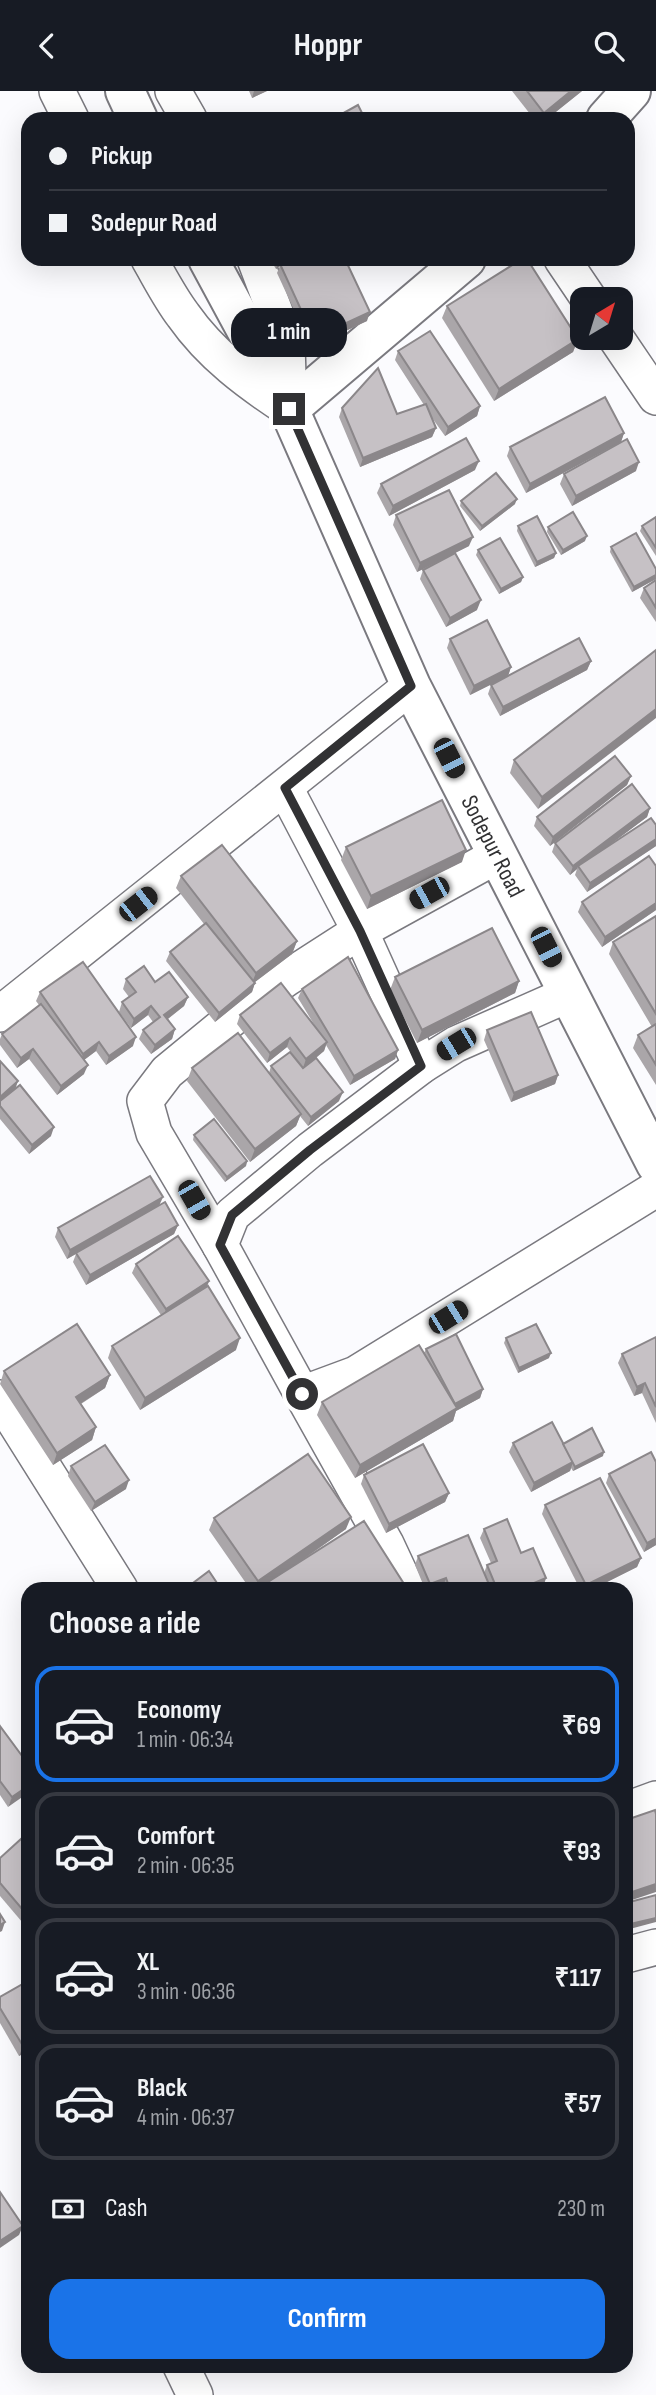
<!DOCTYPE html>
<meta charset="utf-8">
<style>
body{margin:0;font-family:"Sofia Sans Condensed",sans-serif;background:#242831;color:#f1f3f6;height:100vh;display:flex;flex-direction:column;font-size:26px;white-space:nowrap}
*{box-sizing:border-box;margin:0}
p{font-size:23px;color:#9ea1a6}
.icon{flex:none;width:38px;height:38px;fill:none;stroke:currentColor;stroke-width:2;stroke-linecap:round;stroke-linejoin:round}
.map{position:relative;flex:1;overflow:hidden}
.panel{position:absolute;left:21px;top:1491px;width:612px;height:791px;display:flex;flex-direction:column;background:#171b24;border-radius:21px;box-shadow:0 7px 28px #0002}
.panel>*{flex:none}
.banner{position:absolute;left:21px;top:21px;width:614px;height:154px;border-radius:21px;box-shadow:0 7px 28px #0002;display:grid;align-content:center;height:154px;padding:0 28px;background:#171b24}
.needle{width:46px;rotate:38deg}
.fabs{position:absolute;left:570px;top:196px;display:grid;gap:14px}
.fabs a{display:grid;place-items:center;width:63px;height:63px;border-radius:14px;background:#171b24;box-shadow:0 7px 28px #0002;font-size:35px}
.end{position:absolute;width:32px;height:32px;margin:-16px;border:9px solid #323234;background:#fff;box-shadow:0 0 0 4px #fff}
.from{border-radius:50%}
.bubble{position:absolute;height:49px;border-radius:21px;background:#171b24;box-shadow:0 7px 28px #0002;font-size:23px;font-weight:700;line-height:49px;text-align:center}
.car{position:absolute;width:21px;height:42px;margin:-21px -10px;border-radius:9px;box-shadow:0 0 5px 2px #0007;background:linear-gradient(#222 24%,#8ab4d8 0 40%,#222 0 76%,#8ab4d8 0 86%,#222 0)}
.banner b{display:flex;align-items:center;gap:24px;height:66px;font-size:26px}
.banner b+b{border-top:2px solid #363941}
.banner i{width:18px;height:18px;background:#f1f3f6}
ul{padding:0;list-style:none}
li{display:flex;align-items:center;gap:21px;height:116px;margin:0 14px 10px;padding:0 14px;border:4px solid #363941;border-radius:21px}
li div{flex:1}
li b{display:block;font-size:26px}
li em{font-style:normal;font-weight:700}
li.active{border-color:#1a73e8}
li>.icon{width:63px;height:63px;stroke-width:1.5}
h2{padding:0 28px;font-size:32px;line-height:84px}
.pay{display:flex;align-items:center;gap:18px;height:77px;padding:0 28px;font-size:26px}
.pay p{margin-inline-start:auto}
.action{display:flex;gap:14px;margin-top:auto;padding:14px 28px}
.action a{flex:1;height:80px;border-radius:21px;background:#1a73e8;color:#fff;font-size:28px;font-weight:700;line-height:80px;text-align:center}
header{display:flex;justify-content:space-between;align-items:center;height:91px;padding:0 28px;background:#171b24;font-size:32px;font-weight:700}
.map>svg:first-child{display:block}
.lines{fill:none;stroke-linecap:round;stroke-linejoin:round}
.minor-casing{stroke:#7a797f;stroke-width:38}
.primary-casing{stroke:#7a797f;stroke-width:42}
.minor{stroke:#fff;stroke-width:35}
.primary{stroke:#fff;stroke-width:38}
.wall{fill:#aaa6a9}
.shaded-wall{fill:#8b878a}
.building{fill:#c6c1c5;stroke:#8b878a;stroke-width:2}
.route{stroke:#323234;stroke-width:9}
.labels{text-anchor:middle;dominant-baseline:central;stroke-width:5;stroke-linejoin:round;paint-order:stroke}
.street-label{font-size:24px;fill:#323234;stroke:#fff}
</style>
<header><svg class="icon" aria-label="back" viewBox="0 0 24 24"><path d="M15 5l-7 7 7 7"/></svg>Hoppr<svg class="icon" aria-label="search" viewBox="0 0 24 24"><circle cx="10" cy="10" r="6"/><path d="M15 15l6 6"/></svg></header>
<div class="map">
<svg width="656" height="2304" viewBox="0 0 656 2304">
<rect width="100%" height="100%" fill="#fbfbfe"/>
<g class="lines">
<g class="minor-casing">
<g id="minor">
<polyline points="57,0 71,28"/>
<polyline points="173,0 189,28"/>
<path d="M149 168C160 187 170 207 183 224 211 264 249 292 289 318"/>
<polyline points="255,168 287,253 289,318"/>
<polyline points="562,168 589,208"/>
<polyline points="616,247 656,306"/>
<polyline points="285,697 360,840 421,975"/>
<polyline points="569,903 456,953 421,975 310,1059 232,1124 220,1154 302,1303 356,1283 656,1098"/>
<polyline points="0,923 411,595"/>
<polyline points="220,1154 154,1042 145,1010 167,981 246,916 287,887 360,840 498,764"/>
<polyline points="302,1303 386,1453 407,1498"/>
<polyline points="0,1307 120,1498"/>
<polyline points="626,1719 656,1708"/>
<polyline points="626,1864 656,1856"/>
<polyline points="181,2275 195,2304"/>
</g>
</g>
<g class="primary-casing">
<g id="primary">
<polyline points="125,0 138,28"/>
<polyline points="606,28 631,0"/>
<path id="s1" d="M208 168 289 318 411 595 656 1073"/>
<polyline points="289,318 466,168"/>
</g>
</g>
<use href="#minor" class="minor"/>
<use href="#primary" class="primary"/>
</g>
<g class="wall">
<polygon points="249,0 267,0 252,7"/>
<polygon points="512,0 582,0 547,28 534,28"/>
<polygon points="270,168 291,168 367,230 311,256 277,182 280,175 276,178"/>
<polygon points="447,215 578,248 573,261 494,310 442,227"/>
<polygon points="398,260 480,315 477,325 445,345 430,324 436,337 432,346 360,376 339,326 342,317 397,323 424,314 395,269"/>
<polygon points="624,342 621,351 526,402 507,365 510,356"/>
<polygon points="475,379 389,425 377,402 381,393"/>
<polygon points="636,380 572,415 560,393 564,383"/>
<polygon points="461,410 515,413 480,440 460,415"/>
<polygon points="396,424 469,455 455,462 477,519 446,536 420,488 423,479 446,467 417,481 393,434"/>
<polygon points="656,426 656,465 640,440 642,435"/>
<polygon points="518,435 556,462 554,467 535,476 517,440"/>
<polygon points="548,436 585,450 561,464 547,441"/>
<polygon points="611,456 656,478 656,488 632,501 610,461"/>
<polygon points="478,459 523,486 521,491 499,503 476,464"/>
<polygon points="656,489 656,531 640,507 644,497"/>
<polygon points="450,548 511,576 508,585 470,604 447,557"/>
<polygon points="656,559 538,718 510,682 514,669"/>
<polygon points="591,570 587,579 500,625 488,603 491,594"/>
<polygon points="631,685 627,694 550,755 534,735 537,726"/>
<polygon points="650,717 647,726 605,757 656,734 656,755 587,801 575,784 577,778 570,784 552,761 555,752"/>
<polygon points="346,756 462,771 367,818 341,769"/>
<polygon points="656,775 656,819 602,856 578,821 582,811"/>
<polygon points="181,785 297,850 292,863 255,891 252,901 215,931 166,870 170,861 204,833 176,797"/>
<polygon points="656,825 656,994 633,957 638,944 652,936 609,863 613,851"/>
<polygon points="395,886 519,890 515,902 417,952 390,899"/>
<polygon points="126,888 155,891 188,906 184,915 168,928 175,938 172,948 151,963 139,948 143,939 153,931 148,924 131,937 119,921 122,911 129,906 123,898"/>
<polygon points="302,898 398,959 395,968 350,994 326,954 324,960 316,967 339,1010 308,1035 300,1025 296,1035 250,1071 187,990 192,977 269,982 271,975 303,977 287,956 267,972 237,933 240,924 315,935 298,907"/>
<polygon points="40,901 133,955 106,974 96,960 84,969 84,983 57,1004 29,968 17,977 0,954 0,948 2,943 39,914 36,910"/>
<polygon points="487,939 558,984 555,993 511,1011 484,949"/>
<polygon points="0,970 15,998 51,1045 29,1063 0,1028"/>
<polygon points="194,1044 247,1070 246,1075 225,1091 193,1049"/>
<polygon points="159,1114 178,1134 174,1143 86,1194 73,1171 76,1163 67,1168 55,1146 58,1137"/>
<polygon points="136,1173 207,1196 236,1259 140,1319 108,1267 112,1255 161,1224 132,1182"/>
<polygon points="656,1246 656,1332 642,1302 634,1305 618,1272 622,1263"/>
<polygon points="506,1247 549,1267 518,1282 504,1252"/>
<polygon points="426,1258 483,1298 480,1307 456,1320 453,1330 355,1387 317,1324 322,1311 424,1262"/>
<polygon points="4,1280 110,1284 105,1297 81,1313 96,1336 92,1349 53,1374 0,1293"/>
<polygon points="513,1352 563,1353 603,1365 573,1380 571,1377 570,1380 531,1401 509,1361"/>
<polygon points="656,1371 656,1454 644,1461 606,1392 609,1383"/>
<polygon points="71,1375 126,1398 91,1420 68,1385"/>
<polygon points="364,1384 449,1402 445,1411 386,1442 361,1393"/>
<polygon points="545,1414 641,1467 637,1476 593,1498 580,1498 542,1423"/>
<polygon points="214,1427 346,1438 297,1473 406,1496 405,1498 265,1498 267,1493 260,1498 250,1498 209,1439"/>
<polygon points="484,1438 521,1462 543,1497 539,1498 443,1498 443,1496 438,1498 425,1498 415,1474 418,1465 484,1482 487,1474 491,1472 480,1447"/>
<polygon points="0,1635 28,1673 8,1716 0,1704"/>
<polygon points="28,1756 28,1838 0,1805 0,1767"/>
<polygon points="0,1906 28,1960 19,1965 0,1932"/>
</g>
<g class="shaded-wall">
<polygon points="254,0 267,0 252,7"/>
<polygon points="571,0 582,0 547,28 541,28 544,22"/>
<polygon points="279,168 291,168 280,173 280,175 276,178"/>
<polygon points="370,221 367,230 311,256 314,247"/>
<polygon points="578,248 573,261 494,310 499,298"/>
<polygon points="480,315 477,325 445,345 448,336"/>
<polygon points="436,337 432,346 360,376 363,367"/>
<polygon points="624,342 621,351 526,402 530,393"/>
<polygon points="479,370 475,379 389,425 393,415"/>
<polygon points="639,371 636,380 572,415 576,405"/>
<polygon points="517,408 515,413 480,440 482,435"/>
<polygon points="587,445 585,450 561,464 563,459"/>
<polygon points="473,446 469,455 417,481 420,472"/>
<polygon points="556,462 554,467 535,476 537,471"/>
<polygon points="656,484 656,488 632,501 634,496"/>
<polygon points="523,486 521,491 499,503 501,498"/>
<polygon points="481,509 477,519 446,536 450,527"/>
<polygon points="591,570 587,579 500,625 503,616"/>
<polygon points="511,576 508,585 470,604 474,595"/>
<polygon points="656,618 656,627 538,718 542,706"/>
<polygon points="631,685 627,694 550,755 553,746"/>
<polygon points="650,717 647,726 579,777 578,775 577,778 570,784 573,775"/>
<polygon points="656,748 656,755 587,801 590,792"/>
<polygon points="466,759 462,771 367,818 371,805"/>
<polygon points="656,812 656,819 602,856 605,846"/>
<polygon points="297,850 292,863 251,894 256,882"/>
<polygon points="519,890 515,902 417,952 422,939"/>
<polygon points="255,892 252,901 215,931 219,922"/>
<polygon points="188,906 184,915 161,933 164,924"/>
<polygon points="151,915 148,924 131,937 134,928"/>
<polygon points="175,938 172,948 151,963 155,954"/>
<polygon points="136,946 133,955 106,974 109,965"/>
<polygon points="290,947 287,956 267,972 270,962"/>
<polygon points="99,951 96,960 80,972 83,963"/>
<polygon points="327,951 324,960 303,977 306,968"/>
<polygon points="33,958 29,968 17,977 21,967"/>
<polygon points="398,959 395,968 350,994 354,985"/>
<polygon points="88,974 84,983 57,1004 61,995"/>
<polygon points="558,984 555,993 511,1011 514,1002"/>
<polygon points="18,990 15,999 0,1012 0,1006"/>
<polygon points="343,1001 339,1010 308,1035 311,1026"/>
<polygon points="301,1023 296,1035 250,1071 255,1058"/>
<polygon points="54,1036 51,1045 29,1063 32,1054"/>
<polygon points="247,1070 246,1075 225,1091 227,1086"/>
<polygon points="163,1106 159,1115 67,1168 70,1159"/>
<polygon points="178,1134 174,1143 86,1194 90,1184"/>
<polygon points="209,1190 206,1199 163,1227 166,1218"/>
<polygon points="240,1247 236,1259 140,1319 145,1307"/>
<polygon points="551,1262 549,1267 518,1282 519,1277"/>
<polygon points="110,1284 105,1297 72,1318 76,1306"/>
<polygon points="645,1292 642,1302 634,1305 637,1296"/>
<polygon points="483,1298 480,1307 456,1320 453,1330 355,1387 360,1374 454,1313"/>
<polygon points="96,1336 92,1349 53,1374 57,1362"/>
<polygon points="604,1361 603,1365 573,1380 575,1376"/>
<polygon points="573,1371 570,1380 531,1401 534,1392"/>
<polygon points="129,1389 126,1398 91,1420 95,1411"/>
<polygon points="449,1402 445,1411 386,1442 389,1433"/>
<polygon points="351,1426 346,1438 269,1492 268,1491 267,1493 260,1498 255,1498 258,1490"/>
<polygon points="656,1447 656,1454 644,1461 647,1452"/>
<polygon points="641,1467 637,1476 593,1498 584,1498 586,1494"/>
<polygon points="446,1487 443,1496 438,1498 428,1498 430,1493"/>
<polygon points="546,1487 543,1497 539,1498 520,1498"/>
<polygon points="28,1695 28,1702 8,1716 12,1706"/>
<polygon points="656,1793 656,1801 626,1811 626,1803"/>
<polygon points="656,1827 656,1831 626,1839 626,1834"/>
<polygon points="5,1831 2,1840 0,1841 0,1834"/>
<polygon points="28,1952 28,1960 19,1965 23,1955"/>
<polygon points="23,2135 19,2144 0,2157 0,2150"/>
</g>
<g class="building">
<polygon points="527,0 571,0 544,22"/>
<polygon points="358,14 365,28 339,28 338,25"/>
<polygon points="292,168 345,168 370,221 314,247 280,173"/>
<polygon points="522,168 527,168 578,248 499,298 447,215"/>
<polygon points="430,240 480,315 448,336 398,260"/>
<polygon points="378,277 397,323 426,313 436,337 363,367 342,317"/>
<polygon points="605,306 624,342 530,393 510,356"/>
<polygon points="466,347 479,370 393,415 381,393"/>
<polygon points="627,348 639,371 576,405 564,383"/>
<polygon points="496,382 517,408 482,435 461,410"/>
<polygon points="449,399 473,446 420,472 396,424"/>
<polygon points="573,421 587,445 563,459 548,436"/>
<polygon points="537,425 556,462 537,471 518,435"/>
<polygon points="656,426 656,457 642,435"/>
<polygon points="636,442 656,478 656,484 634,496 611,456"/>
<polygon points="500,447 523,486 501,498 478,459"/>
<polygon points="455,462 481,509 450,527 423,479"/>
<polygon points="656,489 656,517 644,497"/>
<polygon points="487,529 511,576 474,595 450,548"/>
<polygon points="579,547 591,570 503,616 491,594"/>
<polygon points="656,559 656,618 542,706 514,669"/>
<polygon points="615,665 631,685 553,746 537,726"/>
<polygon points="632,693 650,717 573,775 555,752"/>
<polygon points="442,709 466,759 371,805 346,756"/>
<polygon points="651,727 656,734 656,748 590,792 578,775"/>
<polygon points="222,754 297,850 256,882 181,785"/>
<polygon points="649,765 656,775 656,812 605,846 582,811"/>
<polygon points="656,825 656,923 613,851"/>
<polygon points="206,832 255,892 219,922 170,861"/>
<polygon points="492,837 519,890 422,939 395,886"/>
<polygon points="348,866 398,959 354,985 302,898"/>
<polygon points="83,871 136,946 109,965 99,951 83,963 40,901"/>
<polygon points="144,875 155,891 169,881 188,906 164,924 175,938 155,954 143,939 160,926 151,915 134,928 122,911 136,901 126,888"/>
<polygon points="281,892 327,951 306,968 290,947 270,962 240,924"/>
<polygon points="41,913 88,974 61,995 33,958 21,967 2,943"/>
<polygon points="531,921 558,984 514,1002 487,939"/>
<polygon points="656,933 656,974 638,944"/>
<polygon points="238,942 301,1023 255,1058 192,977"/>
<polygon points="290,961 303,977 316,967 343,1001 311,1026 271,975"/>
<polygon points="0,970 18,990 0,1006"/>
<polygon points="20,994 54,1036 32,1054 0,1015 0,1010"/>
<polygon points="214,1028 247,1070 227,1086 194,1044"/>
<polygon points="150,1085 163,1106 70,1159 58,1137"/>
<polygon points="165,1111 178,1134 90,1184 76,1162"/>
<polygon points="178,1145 209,1190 166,1218 136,1173"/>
<polygon points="208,1195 240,1247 145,1307 112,1255"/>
<polygon points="77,1233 110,1284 76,1306 96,1336 57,1362 4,1280"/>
<polygon points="536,1233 551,1262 519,1277 506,1247"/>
<polygon points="456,1243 483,1298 455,1313 426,1258"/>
<polygon points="656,1246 656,1316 645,1292 637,1296 622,1263"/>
<polygon points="419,1254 457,1317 360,1374 322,1311"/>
<polygon points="552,1331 573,1371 534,1392 513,1352"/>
<polygon points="592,1337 604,1361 575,1376 563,1353"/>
<polygon points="423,1353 449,1402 389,1433 364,1384"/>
<polygon points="105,1354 129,1389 95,1411 71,1375"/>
<polygon points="651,1361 656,1371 656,1447 647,1452 609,1383"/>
<polygon points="308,1363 351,1426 258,1490 214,1427"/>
<polygon points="600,1387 641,1467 586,1494 545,1414"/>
<polygon points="507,1428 521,1462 533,1457 546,1487 520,1498 497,1498 487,1474 497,1470 484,1438"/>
<polygon points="364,1430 406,1496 403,1498 273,1498 268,1491"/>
<polygon points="468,1444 491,1498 450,1498 446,1487 430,1493 418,1465"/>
<polygon points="209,1480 221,1498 185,1498"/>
<polygon points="0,1635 28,1673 28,1695 12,1706 0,1690"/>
<polygon points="655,1719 656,1723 656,1793 626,1803 626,1729"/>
<polygon points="21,1748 28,1756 28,1825 0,1792 0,1767"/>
<polygon points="656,1804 656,1827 626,1834 626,1812"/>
<polygon points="0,1823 5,1831 0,1834"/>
<polygon points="28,1890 28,1952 23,1955 0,1917 0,1906"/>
<polygon points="0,2101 23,2135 0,2150"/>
</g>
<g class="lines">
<polyline class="route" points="289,318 411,595 285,697 360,840 421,975 310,1059 232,1124 220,1154 302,1303"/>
</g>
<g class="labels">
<g class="street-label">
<text stroke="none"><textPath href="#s1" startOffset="653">Sodepur Road</textPath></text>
</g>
</g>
</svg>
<div class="fabs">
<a><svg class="needle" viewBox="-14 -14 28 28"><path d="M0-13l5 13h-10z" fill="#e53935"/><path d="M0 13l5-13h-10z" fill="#9ea1a6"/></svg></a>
</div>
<i class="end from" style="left:302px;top:1303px"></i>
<i class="end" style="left:289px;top:318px"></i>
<div class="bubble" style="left:231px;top:217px;width:116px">1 min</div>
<i class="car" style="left:449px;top:667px;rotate:153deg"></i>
<i class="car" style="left:429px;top:802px;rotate:241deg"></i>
<i class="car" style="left:138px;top:813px;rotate:52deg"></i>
<i class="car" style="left:546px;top:856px;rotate:153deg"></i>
<i class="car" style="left:456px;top:953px;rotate:239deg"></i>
<i class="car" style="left:194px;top:1109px;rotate:150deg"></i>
<i class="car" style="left:448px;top:1226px;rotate:58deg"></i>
<div class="banner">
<b><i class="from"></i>Pickup</b>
<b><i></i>Sodepur Road</b>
</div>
<section class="panel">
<h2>Choose a ride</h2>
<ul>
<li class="active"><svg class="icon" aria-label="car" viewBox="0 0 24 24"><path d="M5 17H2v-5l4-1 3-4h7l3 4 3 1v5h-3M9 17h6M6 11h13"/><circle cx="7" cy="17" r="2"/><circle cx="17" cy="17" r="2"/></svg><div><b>Economy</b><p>1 min · 06:34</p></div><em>₹69</em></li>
<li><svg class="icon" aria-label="car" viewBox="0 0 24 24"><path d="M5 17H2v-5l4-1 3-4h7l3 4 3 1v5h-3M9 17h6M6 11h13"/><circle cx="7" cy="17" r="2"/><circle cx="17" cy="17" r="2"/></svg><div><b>Comfort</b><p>2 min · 06:35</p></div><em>₹93</em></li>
<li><svg class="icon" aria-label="car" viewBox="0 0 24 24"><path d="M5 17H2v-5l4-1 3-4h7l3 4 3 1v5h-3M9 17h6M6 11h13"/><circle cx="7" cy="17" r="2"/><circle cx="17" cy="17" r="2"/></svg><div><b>XL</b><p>3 min · 06:36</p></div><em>₹117</em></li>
<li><svg class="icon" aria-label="car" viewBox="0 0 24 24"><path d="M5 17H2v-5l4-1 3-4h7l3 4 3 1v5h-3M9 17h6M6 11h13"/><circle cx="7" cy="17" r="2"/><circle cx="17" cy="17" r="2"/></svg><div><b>Black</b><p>4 min · 06:37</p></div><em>₹57</em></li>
</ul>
<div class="pay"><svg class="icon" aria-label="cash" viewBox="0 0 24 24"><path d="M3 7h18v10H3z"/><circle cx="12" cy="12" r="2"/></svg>Cash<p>230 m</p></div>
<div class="action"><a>Confirm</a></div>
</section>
</div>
